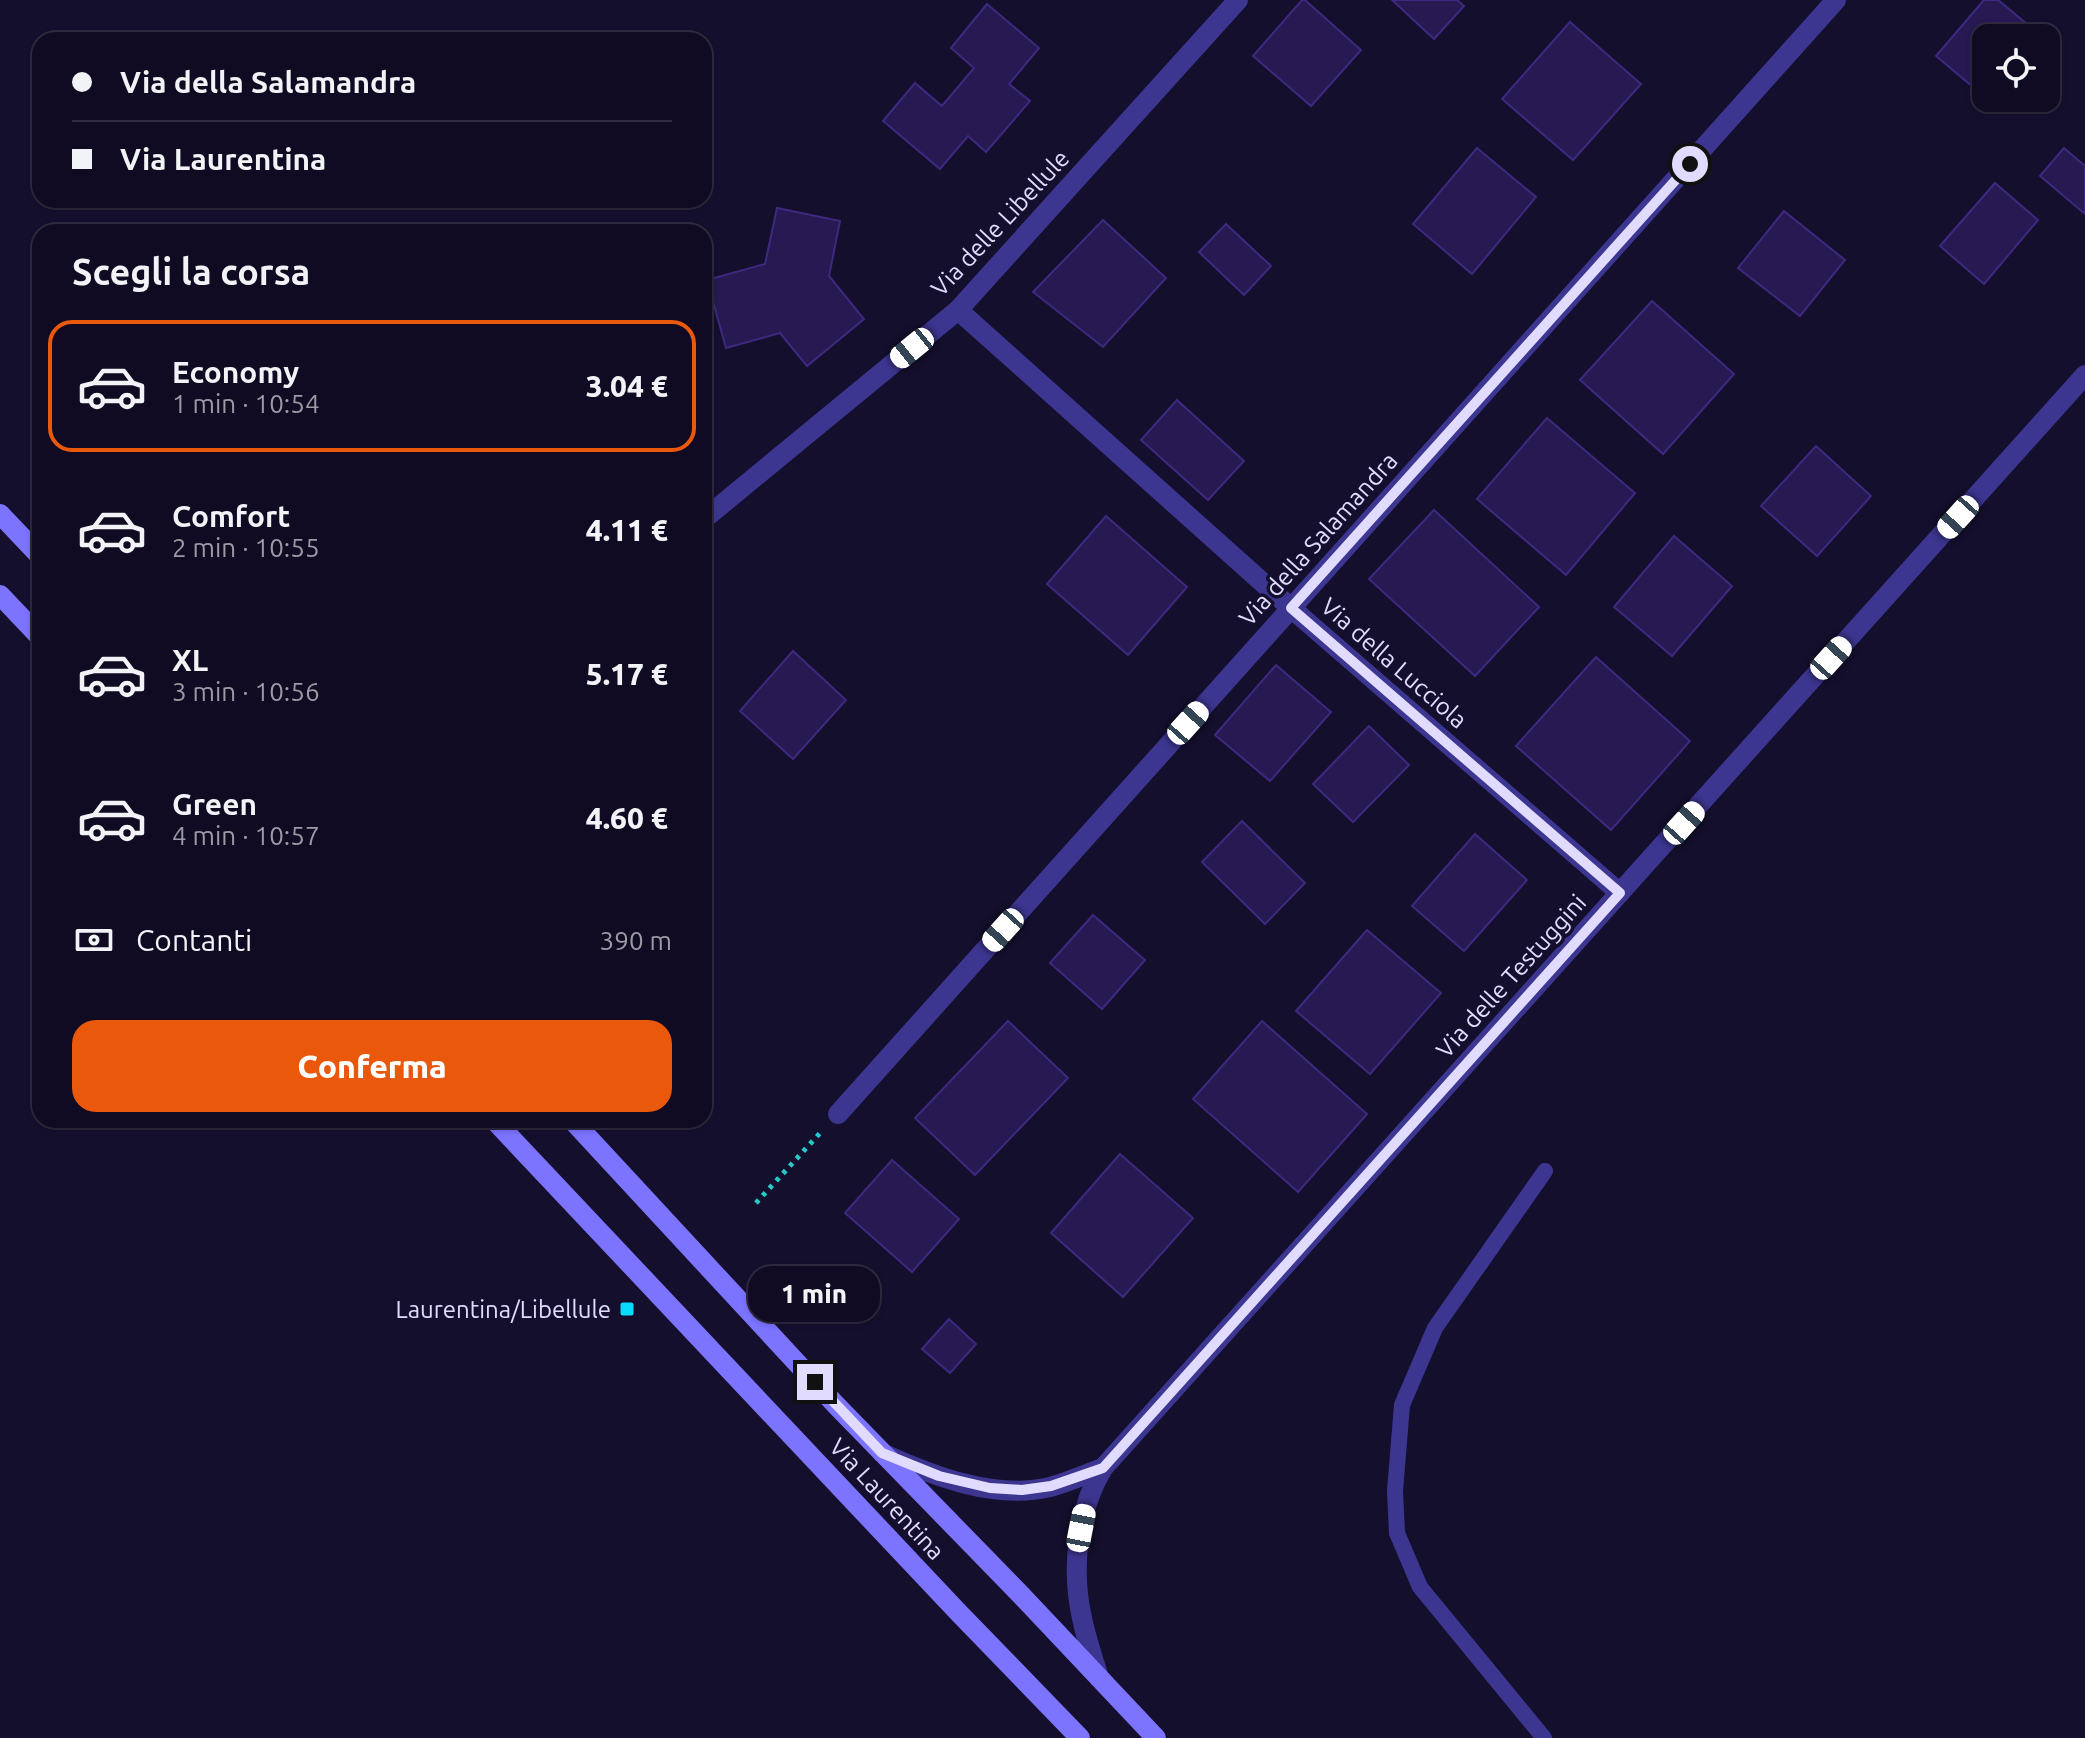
<!DOCTYPE html>
<html lang="it">
<meta charset="utf-8">
<style>
body{margin:0;font-family:Ubuntu,sans-serif;background:#1e192f;color:#f1f3f6;height:100vh;display:flex;flex-direction:column;font-size:30px;white-space:nowrap}
*{box-sizing:border-box;margin:0}
p{font-size:26px;color:#9c9ba5}
.icon{flex:none;width:44px;height:44px;fill:none;stroke:currentColor;stroke-width:2;stroke-linecap:round;stroke-linejoin:round}
.map{position:relative;flex:1;overflow:hidden}
.drawer{position:absolute;left:32px;top:224px;width:680px;height:904px;display:flex;flex-direction:column;background:#100b22;border-radius:24px;box-shadow:0 2px 6px #0004,0 0 0 2px #302b40}
.drawer>*{flex:none}
.hud{position:absolute;left:32px;top:32px;width:680px;height:176px;border-radius:24px;box-shadow:0 2px 6px #0004,0 0 0 2px #302b40;display:grid;align-content:center;height:176px;padding:0 40px;background:#100b22}
.tools{position:absolute;left:1972px;top:24px;display:grid;gap:16px}
.tools a{display:grid;place-items:center;width:88px;height:88px;border-radius:16px;background:#100b22;box-shadow:0 2px 6px #0004,0 0 0 2px #302b40;font-size:40px}
.end{position:absolute;width:36px;height:36px;margin:-18px;border:10px solid #e1dcff;background:#111;box-shadow:0 0 0 4px #111}
.from{border-radius:50%}
.bubble{position:absolute;height:56px;border-radius:24px;background:#100b22;box-shadow:0 2px 6px #0004,0 0 0 2px #302b40;font-size:26px;font-weight:800;line-height:56px;text-align:center}
.car{position:absolute;width:24px;height:48px;margin:-24px -12px;border-radius:10px;box-shadow:0 0 6px 2px #0007;background:linear-gradient(#fff 24%,#345 0 40%,#fff 0 76%,#345 0 86%,#fff 0)}
.hud b{display:flex;align-items:center;gap:28px;height:76px;font-size:30px}
.hud b+b{border-top:2px solid #302b40}
.hud i{width:20px;height:20px;background:#f1f3f6}
ul{padding:0;list-style:none}
li{display:flex;align-items:center;gap:24px;height:132px;margin:0 16px 12px;padding:0 24px;border:4px solid transparent;border-radius:24px}
li div{flex:1}
li b{display:block;font-size:30px}
li em{font-style:normal;font-weight:800}
li.selected{border-color:#ea580c}
li>.icon{width:72px;height:72px;stroke-width:1.5}
h2{padding:0 40px;font-size:36px;line-height:96px}
.pay{display:flex;align-items:center;gap:20px;height:88px;padding:0 40px;font-size:30px}
.pay p{margin-inline-start:auto}
.button{display:flex;gap:16px;margin-top:auto;padding:16px 40px}
.button a{flex:1;height:92px;border-radius:24px;background:#ea580c;color:#fff;font-size:32px;font-weight:800;line-height:92px;text-align:center}
.map>svg:first-child{display:block}
.building{fill:#271951;stroke:#3d297f;stroke-width:2}
.lines{fill:none;stroke-linecap:round;stroke-linejoin:round}
.path{stroke:#24cbc7;stroke-width:5;stroke-dasharray:4 6;stroke-linecap:butt}
.service{stroke:#3d3691;stroke-width:16}
.minor{stroke:#3d3691;stroke-width:20}
.secondary{stroke:#7c73ff;stroke-width:20}
.route{stroke:#e1dcff;stroke-width:10}
.poi-dot{fill:#08ddff;stroke:#150f2e;stroke-width:3}
.labels{text-anchor:middle;dominant-baseline:central;stroke-width:7;stroke-linejoin:round;paint-order:stroke}
.street-label{font-size:24px;fill:#e1dcff;stroke:#150f2e}
.poi-label{font-size:24px;fill:#e1dcff;stroke:#150f2e;text-anchor:end}
</style>
<div class="map">
<svg width="2085" height="1738" viewBox="0 0 2085 1738">
<rect width="100%" height="100%" fill="#150f2e"/>
<g class="building">
<polygon points="1302,0 1305,0 1361,50 1311,106 1253,56"/>
<polygon points="1392,0 1457,0 1464,6 1434,39"/>
<polygon points="1984,0 1998,0 2039,34 2036,38 1986,38 1986,98 1936,56"/>
<polygon points="987,4 1039,48 1009,84 1030,101 986,152 968,136 940,169 883,121 915,83 942,106 974,68 951,48"/>
<polygon points="1570,22 1641,84 1573,160 1502,99"/>
<polygon points="1477,148 1536,197 1472,274 1413,224"/>
<polygon points="2064,148 2085,166 2085,214 2040,176"/>
<polygon points="1995,183 2038,220 1984,284 1940,246"/>
<polygon points="777,208 840,221 829,276 864,319 807,366 780,333 726,348 707,280 765,264"/>
<polygon points="1784,211 1845,260 1800,316 1738,268"/>
<polygon points="1103,220 1166,278 1103,347 1033,292"/>
<polygon points="1226,224 1271,266 1244,295 1199,252"/>
<polygon points="1652,301 1734,374 1663,454 1580,380"/>
<polygon points="1177,400 1244,461 1208,500 1141,440"/>
<polygon points="1547,418 1635,493 1566,575 1477,499"/>
<polygon points="1816,446 1871,496 1817,556 1761,506"/>
<polygon points="1434,510 1539,607 1475,676 1369,579"/>
<polygon points="1106,516 1187,587 1128,655 1047,584"/>
<polygon points="1674,536 1732,586 1672,656 1614,607"/>
<polygon points="793,651 846,700 793,759 740,711"/>
<polygon points="1596,657 1690,741 1611,830 1516,746"/>
<polygon points="1276,665 1331,712 1270,781 1215,735"/>
<polygon points="1369,726 1409,765 1353,822 1313,784"/>
<polygon points="1242,821 1305,883 1265,924 1202,862"/>
<polygon points="1475,834 1527,880 1464,951 1412,906"/>
<polygon points="1093,915 1145,960 1102,1009 1050,963"/>
<polygon points="1367,930 1441,993 1370,1074 1296,1011"/>
<polygon points="1008,1021 1068,1078 975,1175 915,1118"/>
<polygon points="1262,1021 1367,1114 1298,1192 1193,1099"/>
<polygon points="1120,1154 1193,1218 1123,1297 1051,1233"/>
<polygon points="892,1160 959,1219 912,1272 845,1213"/>
<polygon points="949,1319 976,1344 950,1373 922,1349"/>
</g>
<g class="lines">
<polyline class="path" points="756,1203 821,1132"/>
<polyline class="service" points="1544,1738 1420,1587 1397,1533 1395,1491 1402,1405 1435,1328 1545,1171"/>
<g class="minor">
<polyline points="958,310 1291,608 1620,893"/>
<polyline points="704,519 958,310 1238,0"/>
<polyline points="838,1114 1836,0"/>
<path d="M882 1453C933 1476 994 1500 1050 1487 1068 1482 1086 1474 1103 1468 1077 1511 1071 1569 1082 1618 1086 1638 1093 1658 1099 1678"/>
<polyline points="1103,1468 2085,375"/>
</g>
<g class="secondary">
<polyline points="0,514 40,556"/>
<polyline points="0,595 40,637"/>
<polyline points="494,1120 957,1611 1080,1738"/>
<polyline points="572,1120 835,1404 1021,1595 1156,1738"/>
</g>
</g>
<g class="lines">
<polyline class="route" points="815,1382 882,1453 939,1476 990,1488 1022,1490 1051,1486 1103,1468 1620,893 1291,608 1690,164"/>
</g>
<rect class="poi-dot" x="619" y="1301" width="16" height="16" rx="4"/>
<g class="labels">
<g class="street-label">
<text transform="translate(1000 223) rotate(-47)">Via delle Libellule</text>
<text transform="translate(1318 539) rotate(-48)">Via della Salamandra</text>
<text transform="translate(1394 663) rotate(41)">Via della Lucciola</text>
<text transform="translate(1511 976) rotate(-48)">Via delle Testuggini</text>
<text transform="translate(887 1499) rotate(47)">Via Laurentina</text>
</g>
<g class="poi-label">
<text x="611" y="1309">Laurentina/Libellule</text>
</g>
</g>
</svg>
<div class="tools">
<a><svg class="icon" aria-label="locate" viewBox="0 0 24 24"><circle cx="12" cy="12" r="6"/><path d="M12 2v4M12 18v4M2 12h4M18 12h4"/></svg></a>
</div>
<i class="end from" style="left:1690px;top:164px"></i>
<i class="end" style="left:815px;top:1382px"></i>
<div class="bubble" style="left:748px;top:1266px;width:132px">1 min</div>
<i class="car" style="left:912px;top:348px;rotate:231deg"></i>
<i class="car" style="left:1958px;top:517px;rotate:222deg"></i>
<i class="car" style="left:1831px;top:658px;rotate:42deg"></i>
<i class="car" style="left:1188px;top:723px;rotate:42deg"></i>
<i class="car" style="left:1684px;top:823px;rotate:42deg"></i>
<i class="car" style="left:1003px;top:930px;rotate:222deg"></i>
<i class="car" style="left:1081px;top:1528px;rotate:11deg"></i>
<div class="hud">
<b><i class="from"></i>Via della Salamandra</b>
<b><i></i>Via Laurentina</b>
</div>
<section class="drawer">
<h2>Scegli la corsa</h2>
<ul>
<li class="selected"><svg class="icon" aria-label="car" viewBox="0 0 24 24"><path d="M5 17H2v-5l4-1 3-4h7l3 4 3 1v5h-3M9 17h6M6 11h13"/><circle cx="7" cy="17" r="2"/><circle cx="17" cy="17" r="2"/></svg><div><b>Economy</b><p>1 min · 10:54</p></div><em>3.04 €</em></li>
<li><svg class="icon" aria-label="car" viewBox="0 0 24 24"><path d="M5 17H2v-5l4-1 3-4h7l3 4 3 1v5h-3M9 17h6M6 11h13"/><circle cx="7" cy="17" r="2"/><circle cx="17" cy="17" r="2"/></svg><div><b>Comfort</b><p>2 min · 10:55</p></div><em>4.11 €</em></li>
<li><svg class="icon" aria-label="car" viewBox="0 0 24 24"><path d="M5 17H2v-5l4-1 3-4h7l3 4 3 1v5h-3M9 17h6M6 11h13"/><circle cx="7" cy="17" r="2"/><circle cx="17" cy="17" r="2"/></svg><div><b>XL</b><p>3 min · 10:56</p></div><em>5.17 €</em></li>
<li><svg class="icon" aria-label="car" viewBox="0 0 24 24"><path d="M5 17H2v-5l4-1 3-4h7l3 4 3 1v5h-3M9 17h6M6 11h13"/><circle cx="7" cy="17" r="2"/><circle cx="17" cy="17" r="2"/></svg><div><b>Green</b><p>4 min · 10:57</p></div><em>4.60 €</em></li>
</ul>
<div class="pay"><svg class="icon" aria-label="cash" viewBox="0 0 24 24"><path d="M3 7h18v10H3z"/><circle cx="12" cy="12" r="2"/></svg>Contanti<p>390 m</p></div>
<div class="button"><a>Conferma</a></div>
</section>
</div>
